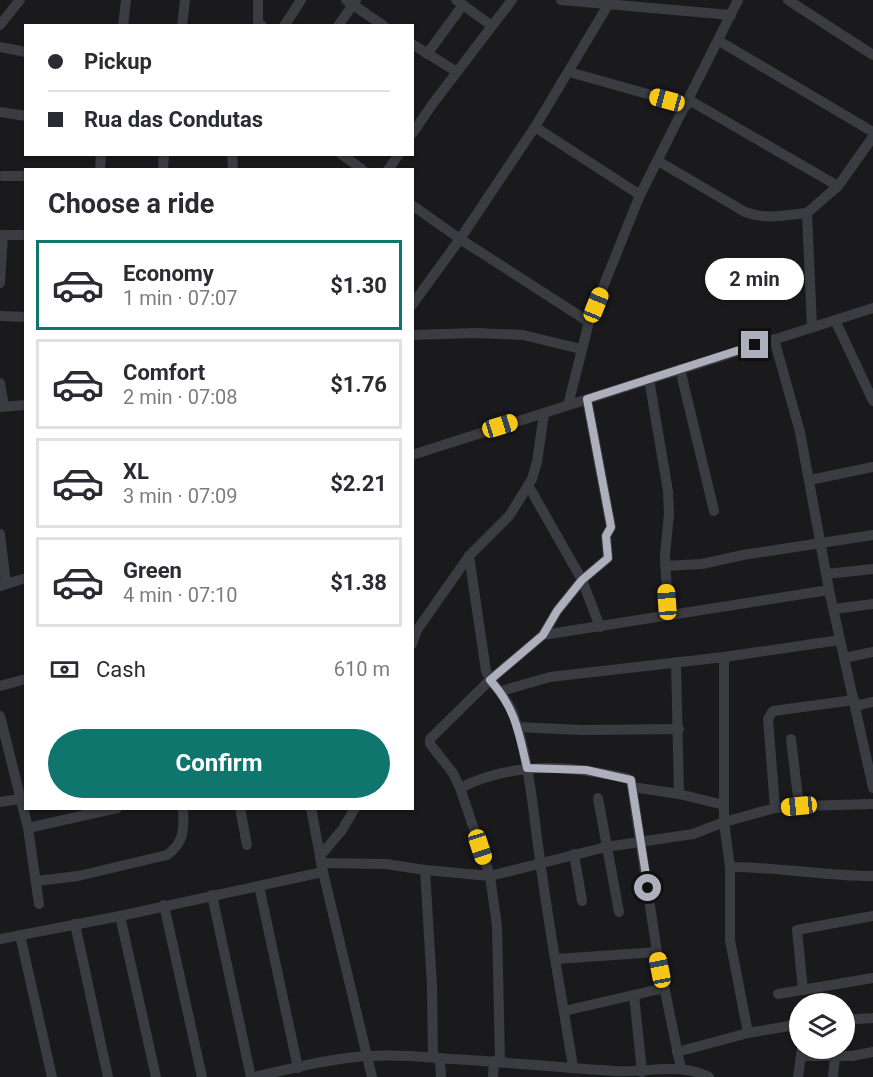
<!DOCTYPE html>
<meta charset="utf-8">
<style>
body{margin:0;font-family:Roboto,sans-serif;background:#f7f7f7;color:#2b2b33;height:100vh;display:flex;flex-direction:column;font-size:22px;white-space:nowrap}
*{box-sizing:border-box;margin:0}
p{font-size:20px;color:#7c7c81}
.icon{flex:none;width:33px;height:33px;fill:none;stroke:currentColor;stroke-width:2;stroke-linecap:round;stroke-linejoin:round}
.map{position:relative;flex:1;overflow:hidden}
.drawer{position:absolute;left:24px;top:168px;width:390px;height:642px;display:flex;flex-direction:column;background:#fff;border-radius:0px;box-shadow:0 2px 4px #0004}
.drawer>*{flex:none}
.top-card{position:absolute;left:24px;top:24px;width:390px;height:132px;border-radius:0px;box-shadow:0 2px 4px #0004;display:grid;align-content:center;height:132px;padding:0 24px;background:#fff}
.controls{position:absolute;left:789px;top:993px;display:grid;gap:12px}
.controls a{display:grid;place-items:center;width:66px;height:66px;border-radius:50%;background:#fff;box-shadow:0 2px 4px #0004;font-size:30px}
.end{position:absolute;width:27px;height:27px;margin:-14px;border:8px solid #adb0bc;background:#111;box-shadow:0 0 0 3px #111}
.from{border-radius:50%}
.bubble{position:absolute;height:42px;border-radius:21px;background:#fff;box-shadow:0 2px 4px #0004;font-size:20px;font-weight:700;line-height:42px;text-align:center}
.car{position:absolute;width:18px;height:36px;margin:-18px -9px;border-radius:8px;box-shadow:0 0 4px 2px #0007;background:linear-gradient(#f5c518 24%,#345 0 40%,#f5c518 0 76%,#345 0 86%,#f5c518 0)}
.top-card b{display:flex;align-items:center;gap:21px;height:57px;font-size:22px}
.top-card b+b{border-top:2px solid #e1e1e2}
.top-card i{width:15px;height:15px;background:#2b2b33}
ul{padding:0;list-style:none}
li{display:flex;align-items:center;gap:18px;height:90px;margin:0 12px 9px;padding:0 12px;border:3px solid #e1e1e2;border-radius:0px}
li div{flex:1}
li b{display:block;font-size:22px}
li em{font-style:normal;font-weight:700}
li.active{border-color:#0f766e}
li>.icon{width:54px;height:54px;stroke-width:1.5}
h2{padding:0 24px;font-size:27px;line-height:72px}
.pay{display:flex;align-items:center;gap:15px;height:66px;padding:0 24px;font-size:22px}
.pay p{margin-inline-start:auto}
.cta{display:flex;gap:12px;margin-top:auto;padding:12px 24px}
.cta a{flex:1;height:69px;border-radius:36px;background:#0f766e;color:#fff;font-size:24px;font-weight:700;line-height:69px;text-align:center}
.map>svg:first-child{display:block}
.lines{fill:none;stroke-linecap:round;stroke-linejoin:round}
.minor{stroke:#3b3c41;stroke-width:10}
.route{stroke:#adb0bc;stroke-width:8}
</style>
<div class="map">
<svg width="873" height="1077" viewBox="0 0 873 1077">
<rect width="100%" height="100%" fill="#1a1a1c"/>
<g class="lines">
<g class="minor">
<polyline points="258,0 258,22 262,26"/>
<polyline points="346,0 384,26"/>
<polyline points="456,0 492,26"/>
<polyline points="561,0 731,15"/>
<polyline points="788,0 873,55"/>
<polyline points="0,25 20,0"/>
<polyline points="123,26 126,0"/>
<polyline points="182,26 185,0"/>
<polyline points="284,26 301,0"/>
<polyline points="338,26 356,0"/>
<polyline points="719,41 873,132"/>
<polyline points="412,44 457,72"/>
<polyline points="0,47 26,52"/>
<polyline points="427,54 463,5"/>
<polyline points="569,72 687,105"/>
<polyline points="689,100 838,186"/>
<polyline points="0,112 26,116"/>
<polyline points="535,127 640,195"/>
<polyline points="412,134 434,102 512,0"/>
<polyline points="232,154 233,170"/>
<polyline points="341,154 363,170"/>
<path d="M658 161 745 212C766 220 785 215 807 213"/>
<polyline points="100,170 101,154"/>
<polyline points="163,170 164,154"/>
<polyline points="388,170 399,154"/>
<polyline points="2,176 26,176"/>
<polyline points="412,205 460,239 589,322"/>
<polyline points="0,235 26,235"/>
<polyline points="0,283 3,235"/>
<polyline points="412,305 460,239 535,127 608,5"/>
<polyline points="0,316 26,317"/>
<polyline points="835,320 873,401"/>
<polyline points="812,327 807,213 838,186 873,137"/>
<polyline points="412,335 476,333 523,335 581,349"/>
<polyline points="774,339 800,432 829,590 873,788"/>
<polyline points="680,369 714,511"/>
<polyline points="649,379 668,491 669,514 665,555 668,616"/>
<polyline points="0,383 4,406"/>
<polyline points="568,405 589,322 640,195 738,0"/>
<polyline points="0,407 26,405"/>
<polyline points="412,455 873,308"/>
<polyline points="810,480 873,467"/>
<polyline points="528,485 582,580 600,627"/>
<polyline points="0,534 6,584"/>
<path d="M469 556 486 671C493 687 508 698 514 716 530 763 533 812 540 860 549 929 562 998 573 1067"/>
<polyline points="665,566 702,564 743,555 873,535"/>
<polyline points="827,574 873,569"/>
<polyline points="0,586 26,578"/>
<polyline points="834,609 873,604"/>
<polyline points="543,635 557,611 582,580 608,558 606,536 611,527 587,399"/>
<polyline points="412,644 417,630 469,556 509,516 521,497 532,479 537,462 544,413"/>
<path d="M724 657V822L730 867C778 867 825 876 873 876"/>
<polyline points="844,658 873,652"/>
<polyline points="676,662 679,794"/>
<polyline points="0,686 26,679"/>
<polyline points="501,691 550,677 724,657 840,640"/>
<polyline points="855,706 873,702"/>
<polyline points="0,716 28,828 39,904"/>
<polyline points="517,727 582,730 679,729"/>
<polyline points="791,739 799,806"/>
<polyline points="632,787 679,794 724,805"/>
<path d="M460 788C504 766 552 764 600 773 610 775 622 776 631 780L657 952 681 1069"/>
<polyline points="598,798 619,912"/>
<polyline points="0,802 19,799"/>
<polyline points="240,808 247,845"/>
<polyline points="311,808 323,872 372,1077"/>
<polyline points="775,808 768,719 773,711 854,700"/>
<polyline points="28,828 117,808"/>
<polyline points="574,854 582,901"/>
<polyline points="320,856 342,830 355,808"/>
<polyline points="321,863 386,864 425,870 490,876 606,847 693,834 724,822 775,808 799,806 873,804"/>
<polyline points="730,867 730,940 748,1033"/>
<polyline points="425,870 432,986 433,1057"/>
<path d="M37 881 78 876 167 855C185 842 184 828 183 808"/>
<polyline points="259,886 298,1068"/>
<polyline points="212,895 251,1077"/>
<polyline points="164,905 202,1077"/>
<polyline points="120,916 156,1077"/>
<polyline points="75,924 108,1077"/>
<polyline points="20,935 52,1077"/>
<polyline points="0,939 120,916 323,872"/>
<polyline points="557,959 657,952"/>
<polyline points="803,990 797,930 873,916"/>
<polyline points="778,994 873,978"/>
<polyline points="634,995 642,1072"/>
<polyline points="564,1011 664,988"/>
<polyline points="844,1020 873,1018"/>
<polyline points="677,1052 748,1033 800,1024"/>
<polyline points="801,1056 852,1056 873,1052"/>
<polyline points="440,1058 441,1077"/>
<polyline points="500,1061 497,926 490,876 460,788 453,773 430,744 430,739 490,680 543,635 829,590"/>
<path d="M254 1077C290 1069 335 1057 371 1056 398 1054 425 1057 452 1059 507 1062 561 1068 615 1071 646 1073 681 1062 709 1077"/>
<polyline points="493,1077 494,1061"/>
<polyline points="798,1077 802,1048"/>
<polyline points="833,1077 835,1057"/>
</g>
</g>
<g class="lines">
<path class="route" d="M648 888 631 780 586 770 527 768C519 733 515 707 490 680L543 635 557 611 582 580 608 558 606 536 611 527 587 399 755 345"/>
</g>
</svg>
<div class="controls">
<a><svg class="icon" aria-label="layers" viewBox="0 0 24 24"><path d="M12 4l9 5-9 5-9-5zM3 14l9 5 9-5"/></svg></a>
</div>
<i class="end from" style="left:648px;top:888px"></i>
<i class="end" style="left:755px;top:345px"></i>
<div class="bubble" style="left:705px;top:258px;width:99px">2 min</div>
<i class="car" style="left:667px;top:100px;rotate:285deg"></i>
<i class="car" style="left:596px;top:305px;rotate:22deg"></i>
<i class="car" style="left:500px;top:426px;rotate:73deg"></i>
<i class="car" style="left:667px;top:602px;rotate:356deg"></i>
<i class="car" style="left:799px;top:806px;rotate:264deg"></i>
<i class="car" style="left:480px;top:847px;rotate:162deg"></i>
<i class="car" style="left:660px;top:970px;rotate:349deg"></i>
<div class="top-card">
<b><i class="from"></i>Pickup</b>
<b><i></i>Rua das Condutas</b>
</div>
<section class="drawer">
<h2>Choose a ride</h2>
<ul>
<li class="active"><svg class="icon" aria-label="car" viewBox="0 0 24 24"><path d="M5 17H2v-5l4-1 3-4h7l3 4 3 1v5h-3M9 17h6M6 11h13"/><circle cx="7" cy="17" r="2"/><circle cx="17" cy="17" r="2"/></svg><div><b>Economy</b><p>1 min · 07:07</p></div><em>$1.30</em></li>
<li><svg class="icon" aria-label="car" viewBox="0 0 24 24"><path d="M5 17H2v-5l4-1 3-4h7l3 4 3 1v5h-3M9 17h6M6 11h13"/><circle cx="7" cy="17" r="2"/><circle cx="17" cy="17" r="2"/></svg><div><b>Comfort</b><p>2 min · 07:08</p></div><em>$1.76</em></li>
<li><svg class="icon" aria-label="car" viewBox="0 0 24 24"><path d="M5 17H2v-5l4-1 3-4h7l3 4 3 1v5h-3M9 17h6M6 11h13"/><circle cx="7" cy="17" r="2"/><circle cx="17" cy="17" r="2"/></svg><div><b>XL</b><p>3 min · 07:09</p></div><em>$2.21</em></li>
<li><svg class="icon" aria-label="car" viewBox="0 0 24 24"><path d="M5 17H2v-5l4-1 3-4h7l3 4 3 1v5h-3M9 17h6M6 11h13"/><circle cx="7" cy="17" r="2"/><circle cx="17" cy="17" r="2"/></svg><div><b>Green</b><p>4 min · 07:10</p></div><em>$1.38</em></li>
</ul>
<div class="pay"><svg class="icon" aria-label="cash" viewBox="0 0 24 24"><path d="M3 7h18v10H3z"/><circle cx="12" cy="12" r="2"/></svg>Cash<p>610 m</p></div>
<div class="cta"><a>Confirm</a></div>
</section>
</div>
